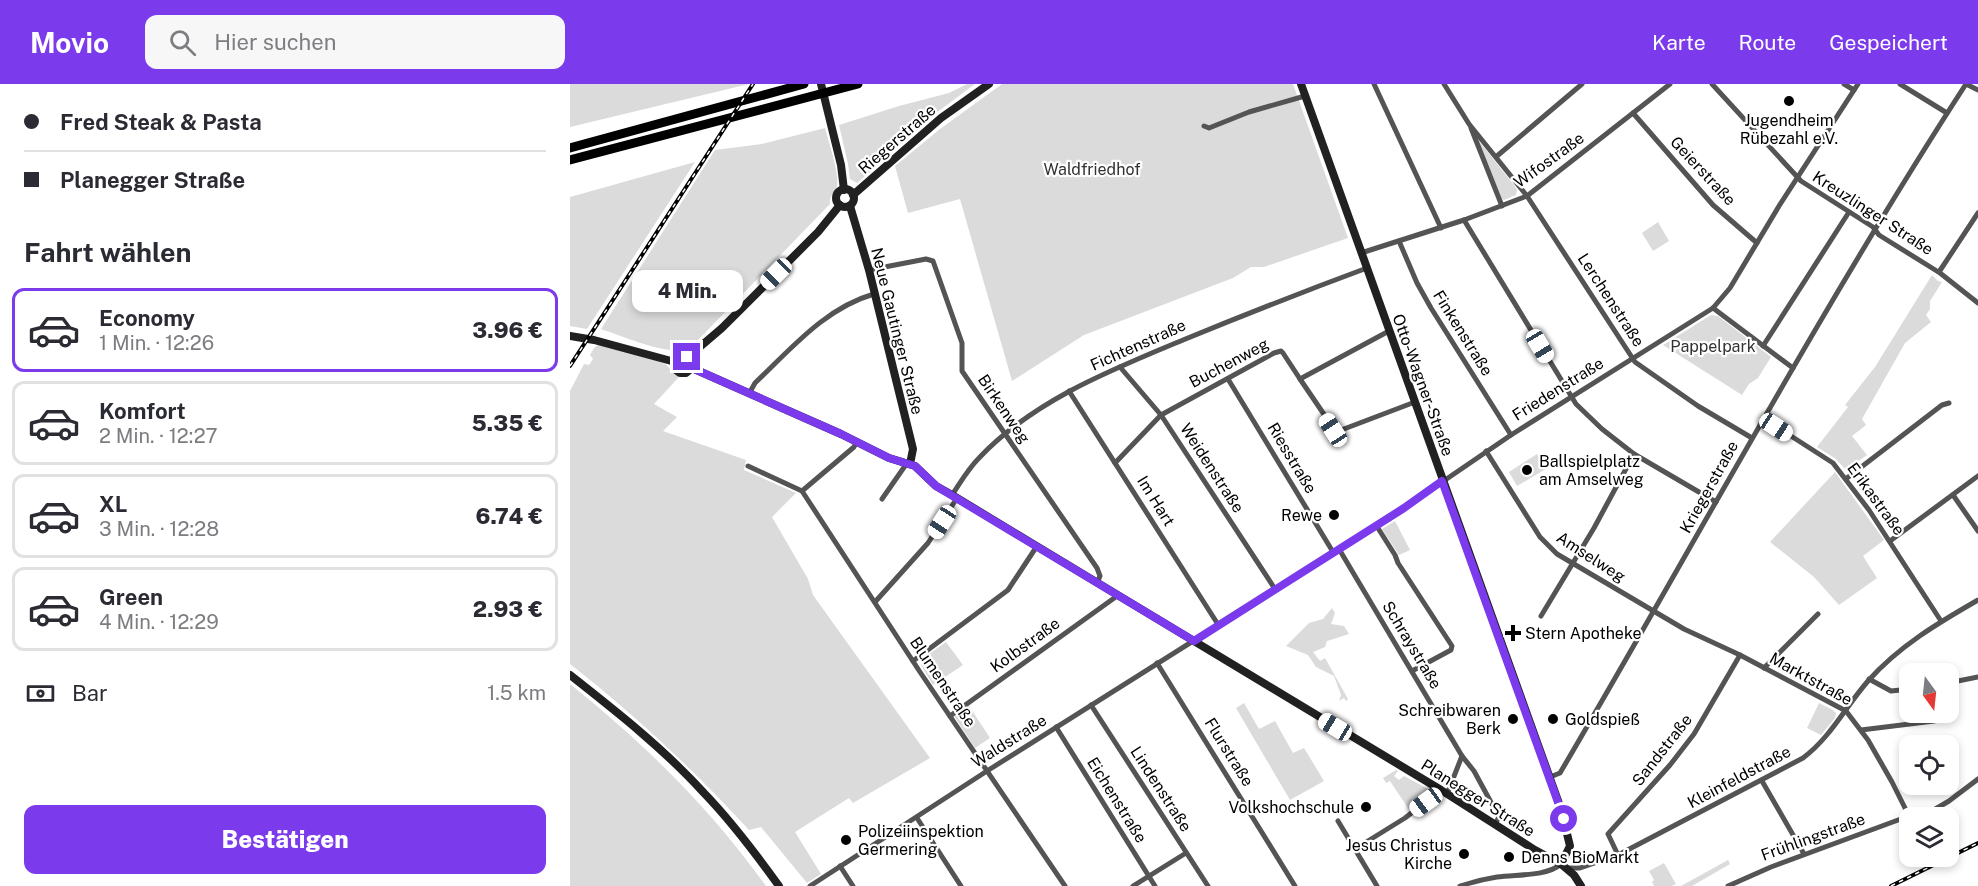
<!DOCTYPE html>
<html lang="de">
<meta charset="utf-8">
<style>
body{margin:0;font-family:"Public Sans",sans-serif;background:#f7f7f7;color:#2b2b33;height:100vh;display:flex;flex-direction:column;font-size:22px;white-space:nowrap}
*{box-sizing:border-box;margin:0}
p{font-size:20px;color:#7c7c81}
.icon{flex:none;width:33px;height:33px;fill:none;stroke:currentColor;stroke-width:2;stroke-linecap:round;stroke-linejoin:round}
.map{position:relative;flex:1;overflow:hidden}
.side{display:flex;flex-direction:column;background:#fff;width:570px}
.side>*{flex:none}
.banner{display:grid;align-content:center;height:132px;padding:0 24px;background:#fff}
.needle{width:39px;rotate:165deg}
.controls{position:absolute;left:1329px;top:579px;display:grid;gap:12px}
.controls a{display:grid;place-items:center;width:60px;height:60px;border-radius:12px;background:#fff;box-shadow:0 3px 9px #0003;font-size:30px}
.end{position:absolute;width:27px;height:27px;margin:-14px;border:8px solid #7c3aed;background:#fff;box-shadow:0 0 0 3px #fff}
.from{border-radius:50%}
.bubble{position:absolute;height:42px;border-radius:12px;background:#fff;box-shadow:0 3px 9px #0003;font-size:20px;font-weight:800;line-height:42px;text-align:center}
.car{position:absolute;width:18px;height:36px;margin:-18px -9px;border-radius:8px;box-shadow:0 0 4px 2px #0007;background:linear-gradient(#fff 24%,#345 0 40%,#fff 0 76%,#345 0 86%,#fff 0)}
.banner b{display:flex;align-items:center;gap:21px;height:57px;font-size:22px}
.banner b+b{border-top:2px solid #e1e1e2}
.banner i{width:15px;height:15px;background:#2b2b33}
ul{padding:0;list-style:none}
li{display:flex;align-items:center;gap:18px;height:84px;margin:0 12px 9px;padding:0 12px;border:3px solid #e1e1e2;border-radius:12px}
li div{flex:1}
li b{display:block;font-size:22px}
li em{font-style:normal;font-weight:800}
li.selected{border-color:#7c3aed}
li>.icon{width:54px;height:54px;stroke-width:1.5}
h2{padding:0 24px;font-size:27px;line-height:72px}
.pay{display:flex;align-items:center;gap:15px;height:66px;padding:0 24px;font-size:22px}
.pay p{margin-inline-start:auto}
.action{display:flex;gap:12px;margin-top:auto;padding:12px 24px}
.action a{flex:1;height:69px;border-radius:12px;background:#7c3aed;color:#fff;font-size:24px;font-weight:800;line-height:69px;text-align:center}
header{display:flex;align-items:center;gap:36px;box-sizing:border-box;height:84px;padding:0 30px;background:#7c3aed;color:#fff}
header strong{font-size:28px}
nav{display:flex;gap:33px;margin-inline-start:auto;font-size:21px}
.search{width:420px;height:54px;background:#f7f7f7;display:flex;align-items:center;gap:15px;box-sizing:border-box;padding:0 21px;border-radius:12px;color:#7c7c81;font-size:22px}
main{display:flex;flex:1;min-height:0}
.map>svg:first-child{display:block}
.green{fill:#dbdbdb}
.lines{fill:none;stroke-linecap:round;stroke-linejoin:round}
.street{stroke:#545454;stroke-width:5}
.secondary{stroke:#212121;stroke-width:8}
.highway{stroke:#000;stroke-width:9}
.rail-casing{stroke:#000;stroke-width:4}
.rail{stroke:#fff;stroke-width:1.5;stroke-dasharray:4.5;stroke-linecap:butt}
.route{stroke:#7c3aed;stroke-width:8}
.poi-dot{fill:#000;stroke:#fff;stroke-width:2}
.labels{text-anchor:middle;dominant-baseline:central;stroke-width:4.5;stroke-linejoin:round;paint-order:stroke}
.poi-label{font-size:16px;fill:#000;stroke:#fff;text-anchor:start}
.street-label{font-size:16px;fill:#000;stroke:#fff}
.park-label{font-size:16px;fill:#323232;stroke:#fff}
</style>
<header>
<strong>Movio</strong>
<div class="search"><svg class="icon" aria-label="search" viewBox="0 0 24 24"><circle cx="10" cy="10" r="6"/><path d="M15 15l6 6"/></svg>Hier suchen</div>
<nav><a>Karte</a><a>Route</a><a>Gespeichert</a></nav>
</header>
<main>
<section class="side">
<div class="banner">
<b><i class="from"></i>Fred Steak &amp; Pasta</b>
<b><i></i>Planegger Straße</b>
</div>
<h2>Fahrt wählen</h2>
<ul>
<li class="selected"><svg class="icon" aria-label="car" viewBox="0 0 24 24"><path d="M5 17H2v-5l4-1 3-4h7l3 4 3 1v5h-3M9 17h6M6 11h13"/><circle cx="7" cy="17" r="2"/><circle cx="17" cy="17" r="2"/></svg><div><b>Economy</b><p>1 Min. · 12:26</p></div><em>3.96 €</em></li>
<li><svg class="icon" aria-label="car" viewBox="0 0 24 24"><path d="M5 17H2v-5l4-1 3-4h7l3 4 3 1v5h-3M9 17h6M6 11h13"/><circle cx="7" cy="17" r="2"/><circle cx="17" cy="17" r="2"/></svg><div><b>Komfort</b><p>2 Min. · 12:27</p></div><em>5.35 €</em></li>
<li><svg class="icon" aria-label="car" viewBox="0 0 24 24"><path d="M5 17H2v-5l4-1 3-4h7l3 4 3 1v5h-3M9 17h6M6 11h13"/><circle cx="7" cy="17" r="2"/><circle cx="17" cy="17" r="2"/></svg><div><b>XL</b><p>3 Min. · 12:28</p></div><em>6.74 €</em></li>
<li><svg class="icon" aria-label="car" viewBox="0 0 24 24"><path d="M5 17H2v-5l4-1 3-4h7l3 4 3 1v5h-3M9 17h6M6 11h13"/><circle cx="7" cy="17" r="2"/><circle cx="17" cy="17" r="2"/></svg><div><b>Green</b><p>4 Min. · 12:29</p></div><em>2.93 €</em></li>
</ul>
<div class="pay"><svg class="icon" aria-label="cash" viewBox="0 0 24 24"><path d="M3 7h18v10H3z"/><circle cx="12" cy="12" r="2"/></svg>Bar<p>1.5 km</p></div>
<div class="action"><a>Bestätigen</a></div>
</section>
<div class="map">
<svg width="1408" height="802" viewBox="0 0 1408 802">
<rect width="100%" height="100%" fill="#fff"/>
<g class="green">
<polygon points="0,0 179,0 0,43"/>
<polygon points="397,0 405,0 366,29 287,99 280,95 278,80 269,41 329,22 379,9"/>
<polygon points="432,0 723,0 778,154 694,183 681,183 663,194 514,251 442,297 390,115 338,129 325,82 370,45"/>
<path d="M255 44C258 56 270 91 267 102 264 110 259 111 260 120L129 255C123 259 116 265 108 266 90 268 49 251 31 245L145 66 192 60Z"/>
<polygon points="908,56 944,101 947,106 946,111 934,116 932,115"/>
<polygon points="125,78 17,245 0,242 0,113"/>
<polygon points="1088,138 1099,157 1083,167 1072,149"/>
<polygon points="1362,191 1368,197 1372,198 1360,217 1360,225 1356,231 1361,238 1335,259 1292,335 1296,341 1282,352 1297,371 1276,386 1266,375 1247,363 1278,323 1275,321 1305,283"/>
<polygon points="1141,231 1148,232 1201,273 1188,294 1179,300 1172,311 1093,261"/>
<path d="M28 261 62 268 95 280 109 293 84 320 107 333 93 347 176 376 174 386 226 409 202 433 238 495 243 511 360 674 283 719 279 714 225 748 251 790 237 799 191 743 179 746C123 685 65 631 0 580V307L14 280 19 281 23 275 20 271 24 264Z"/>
<polygon points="967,370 976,385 947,402 939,388"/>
<polygon points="1265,388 1314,456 1293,472 1307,494 1269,521 1244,493 1200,458"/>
<polygon points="825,437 840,466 829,471 812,445"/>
<polygon points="762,524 765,529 761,540 774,542 779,550 757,557 755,563 743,568 750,577 755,574 778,615 776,617 774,614 769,617 771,611 764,592 746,583 738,571 716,562 739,539 753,535"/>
<polygon points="376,558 393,581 363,601 351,581 352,575"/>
<path d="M0 600C77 662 138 722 196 802H0Z"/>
<polygon points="674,619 689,645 705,637 723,669 734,664 754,697 720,716 666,624"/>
<polygon points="1249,619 1263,626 1266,629 1265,634 1251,651 1237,644"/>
<polygon points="399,622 420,654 405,664 384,632"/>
<polygon points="826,686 828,687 824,692 829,696 834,692 860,706 855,715 840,727 820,697 816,699 813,694"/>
<polygon points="1158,776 1160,780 1122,802 1111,802"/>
<polygon points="1094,779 1106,800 1102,802 1084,802 1082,798 1084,796 1079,787"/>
</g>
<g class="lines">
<g class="street">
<polyline points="804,0 871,144"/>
<polyline points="874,0 899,40 957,112 1065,278 1128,322 1182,354"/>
<polyline points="1142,0 1231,97 1303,143 1309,151 1370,189 1408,219"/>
<polyline points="1274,0 1284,6"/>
<polyline points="1330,0 1377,29"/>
<polyline points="1396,0 1408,6"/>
<polyline points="1063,29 1143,121 1187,159"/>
<polyline points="634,42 639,44 679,28 735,12"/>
<polyline points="901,44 932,122"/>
<polyline points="927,72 1012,0"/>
<polyline points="894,136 1006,320 1032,345 1064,370 1146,418"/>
<polyline points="829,157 847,199 861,224 941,351"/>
<polyline points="791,169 894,136 957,112 1100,0"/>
<polyline points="299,186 356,175 363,177 392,259 392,287 527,484 530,492 527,499"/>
<polyline points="1369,188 1408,129"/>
<polyline points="1143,224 1223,284"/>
<polyline points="1193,262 1279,128"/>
<polyline points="550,283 591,331 705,505"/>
<polyline points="658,295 763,468"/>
<polyline points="730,295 766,348 845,318"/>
<polyline points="499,307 649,542"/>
<path d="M180 308 185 299C221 265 255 224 304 210"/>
<polyline points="1193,334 1263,379 1299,426 1371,537"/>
<polyline points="916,367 970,453 987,470 1114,545 1170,571 1276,627 1298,656 1322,698 1340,734"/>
<polyline points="545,379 591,331 704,269 711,267 713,269 730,295 819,247"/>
<polyline points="178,382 232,407 284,363 287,357"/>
<polyline points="1277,394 1372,321 1379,319"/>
<polyline points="232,407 350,588 495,802"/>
<path d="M382 411C390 399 398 385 409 374 464 316 541 286 613 256 674 231 735 207 797 184"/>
<polyline points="1383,411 1408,447"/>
<polyline points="312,415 337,379"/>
<polyline points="806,441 825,471 828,479 882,562 881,566 842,587"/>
<polyline points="1320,457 1408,392"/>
<polyline points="769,465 892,672 877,710"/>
<polyline points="305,518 358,459 387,414"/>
<polyline points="971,532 1024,444 1064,370"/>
<polyline points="343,577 438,506 467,462"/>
<polyline points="587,579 725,802"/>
<polyline points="1194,584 1248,530"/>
<polyline points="1299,595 1321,607 1340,605"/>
<polyline points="1378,599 1408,593"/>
<polyline points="521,621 638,802"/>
<polyline points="380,632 547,512"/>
<polyline points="486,643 585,802"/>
<polyline points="1291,646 1364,637"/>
<polyline points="892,672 904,687 929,733 925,740"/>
<path d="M980 693 990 689C1125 459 1251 224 1396 0"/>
<polyline points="1192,697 1234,770"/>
<polyline points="347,734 391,802"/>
<polyline points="1350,734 1379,717 1408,695"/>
<polyline points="768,737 807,802"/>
<polyline points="785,765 835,734 871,706"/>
<polyline points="1048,771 1038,750 1100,681 1124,650 1170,571"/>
<polyline points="1355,772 1355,773"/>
<polyline points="270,782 283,802"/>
<path d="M997 784H1010L1048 771 1233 674C1261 653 1276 622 1298 597 1329 562 1368 539 1408 516"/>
<polyline points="240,802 417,687 834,424 941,351 1143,224 1160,204 1209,122 1288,0"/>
<polyline points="563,802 616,769"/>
<path d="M890 802C902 798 914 795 927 793 946 790 976 793 991 780"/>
<polyline points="1158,802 1201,783 1339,732"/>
</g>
<g class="secondary">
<polyline points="251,0 271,81 274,106"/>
<polyline points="731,0 991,725 1000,762 991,780"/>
<circle cx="275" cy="114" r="9"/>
<polyline points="283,111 371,34 419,0"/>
<polyline points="280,122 299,186 343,365 340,380"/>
<polyline points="0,252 24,256 105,278"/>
<polyline points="118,273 152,244 248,148 270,121"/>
<polyline points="105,278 106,286 110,289 116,289 122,284"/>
<polyline points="105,278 108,273 117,273 121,277 122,284"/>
<polyline points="122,284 271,350 319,374 345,382 366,402 382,411 871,706 965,766 991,780 1004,791 1011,802"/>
<path d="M0 591C47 628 94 665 134 709 162 738 186 770 209 802"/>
</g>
<g class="highway">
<polyline points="0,64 234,0"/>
<polyline points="0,76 288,0"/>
</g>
<g class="rail-casing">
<g id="rail">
<polyline points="0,282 183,0"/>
<polyline points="1321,802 1408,759"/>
</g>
</g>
<use href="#rail" class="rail"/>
</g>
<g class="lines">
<polyline class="route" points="117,273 121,277 122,284 271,350 319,374 345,382 366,402 624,557 834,424 872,397 994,735"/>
</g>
<g class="poi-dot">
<circle cx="1219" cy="17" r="6"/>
<circle cx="957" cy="386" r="6"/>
<circle cx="764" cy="431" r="6"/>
<path d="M940 540h6v6h6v6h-6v6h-6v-6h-6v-6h6z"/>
<circle cx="943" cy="635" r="6"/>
<circle cx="983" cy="635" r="6"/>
<circle cx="796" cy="723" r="6"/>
<circle cx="276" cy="756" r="6"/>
<circle cx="894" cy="770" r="6"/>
<circle cx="939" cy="773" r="6"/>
</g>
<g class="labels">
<g class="poi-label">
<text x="1219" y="36" text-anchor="middle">Jugendheim<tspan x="1219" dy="18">Rübezahl e.V.</tspan></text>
<text x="969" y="377">Ballspielplatz<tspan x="969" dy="18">am Amselweg</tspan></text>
<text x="752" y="431" text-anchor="end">Rewe</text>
<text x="955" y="549">Stern Apotheke</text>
<text x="931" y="626" text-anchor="end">Schreibwaren<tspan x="931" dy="18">Berk</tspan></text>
<text x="995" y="635">Goldspieß</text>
<text x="784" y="723" text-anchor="end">Volkshochschule</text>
<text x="288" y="747">Polizeiinspektion<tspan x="288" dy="18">Germering</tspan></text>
<text x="882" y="761" text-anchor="end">Jesus Christus<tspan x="882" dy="18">Kirche</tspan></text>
<text x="951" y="773">Denns BioMarkt</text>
</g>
<g class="street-label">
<text transform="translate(327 55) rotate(-41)">Riegerstraße</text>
<text transform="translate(979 76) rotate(-36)">Wifostraße</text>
<text transform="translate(1133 87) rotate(47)">Geierstraße</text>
<text transform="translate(1303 129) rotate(33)">Kreuzlinger Straße</text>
<text transform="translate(1041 216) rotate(57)">Lerchenstraße</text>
<text transform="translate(327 247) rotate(76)">Neue Gautinger Straße</text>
<text transform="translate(893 249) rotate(58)">Finkenstraße</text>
<text transform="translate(568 261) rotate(-24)">Fichtenstraße</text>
<text transform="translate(659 279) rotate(-28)">Buchenweg</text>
<text transform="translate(853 301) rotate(70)">Otto-Wagner-Straße</text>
<text transform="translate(988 305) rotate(-32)">Friedenstraße</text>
<text transform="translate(434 325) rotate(56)">Birkenweg</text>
<text transform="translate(722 374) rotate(59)">Riesstraße</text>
<text transform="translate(642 384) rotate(57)">Weidenstraße</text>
<text transform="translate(1139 403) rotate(-61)">Kriegerstraße</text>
<text transform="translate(1306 415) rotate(54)">Erikastraße</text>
<text transform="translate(586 417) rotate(58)">Im Hart</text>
<text transform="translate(1021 473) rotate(33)">Amselweg</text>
<text transform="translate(455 561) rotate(-36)">Kolbstraße</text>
<text transform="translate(842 561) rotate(59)">Schraystraße</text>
<text transform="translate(1241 595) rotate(29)">Marktstraße</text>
<text transform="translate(373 598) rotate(56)">Blumenstraße</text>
<text transform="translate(439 657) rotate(-32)">Waldstraße</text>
<text transform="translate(1092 666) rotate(-52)">Sandstraße</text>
<text transform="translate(659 668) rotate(58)">Flurstraße</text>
<text transform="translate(1169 693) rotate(-28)">Kleinfeldstraße</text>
<text transform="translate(591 705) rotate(57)">Lindenstraße</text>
<text transform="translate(908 714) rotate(32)">Planegger Straße</text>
<text transform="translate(547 716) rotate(58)">Eichenstraße</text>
<text transform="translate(1243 753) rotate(-20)">Frühlingstraße</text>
</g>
<g class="park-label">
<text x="522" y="85">Waldfriedhof</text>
<text x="1143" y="262">Pappelpark</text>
</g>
</g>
</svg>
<div class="controls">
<a><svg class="needle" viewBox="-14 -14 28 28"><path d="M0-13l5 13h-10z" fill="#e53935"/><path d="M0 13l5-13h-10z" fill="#7c7c81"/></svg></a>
<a><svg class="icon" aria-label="locate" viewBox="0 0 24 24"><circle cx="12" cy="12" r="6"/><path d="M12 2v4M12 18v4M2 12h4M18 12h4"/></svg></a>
<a><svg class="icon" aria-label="layers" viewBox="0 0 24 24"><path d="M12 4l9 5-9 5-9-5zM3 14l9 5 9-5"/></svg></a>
</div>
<i class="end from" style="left:994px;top:735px"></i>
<i class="end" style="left:117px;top:273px"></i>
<div class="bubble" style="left:62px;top:186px;width:111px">4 Min.</div>
<i class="car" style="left:206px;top:190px;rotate:225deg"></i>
<i class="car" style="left:970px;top:262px;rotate:149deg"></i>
<i class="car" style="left:1206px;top:343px;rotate:123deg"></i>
<i class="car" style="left:763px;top:346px;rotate:327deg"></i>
<i class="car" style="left:372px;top:438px;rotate:213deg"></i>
<i class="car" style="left:765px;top:643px;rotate:301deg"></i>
<i class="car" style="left:856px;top:718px;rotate:234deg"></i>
</div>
</main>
